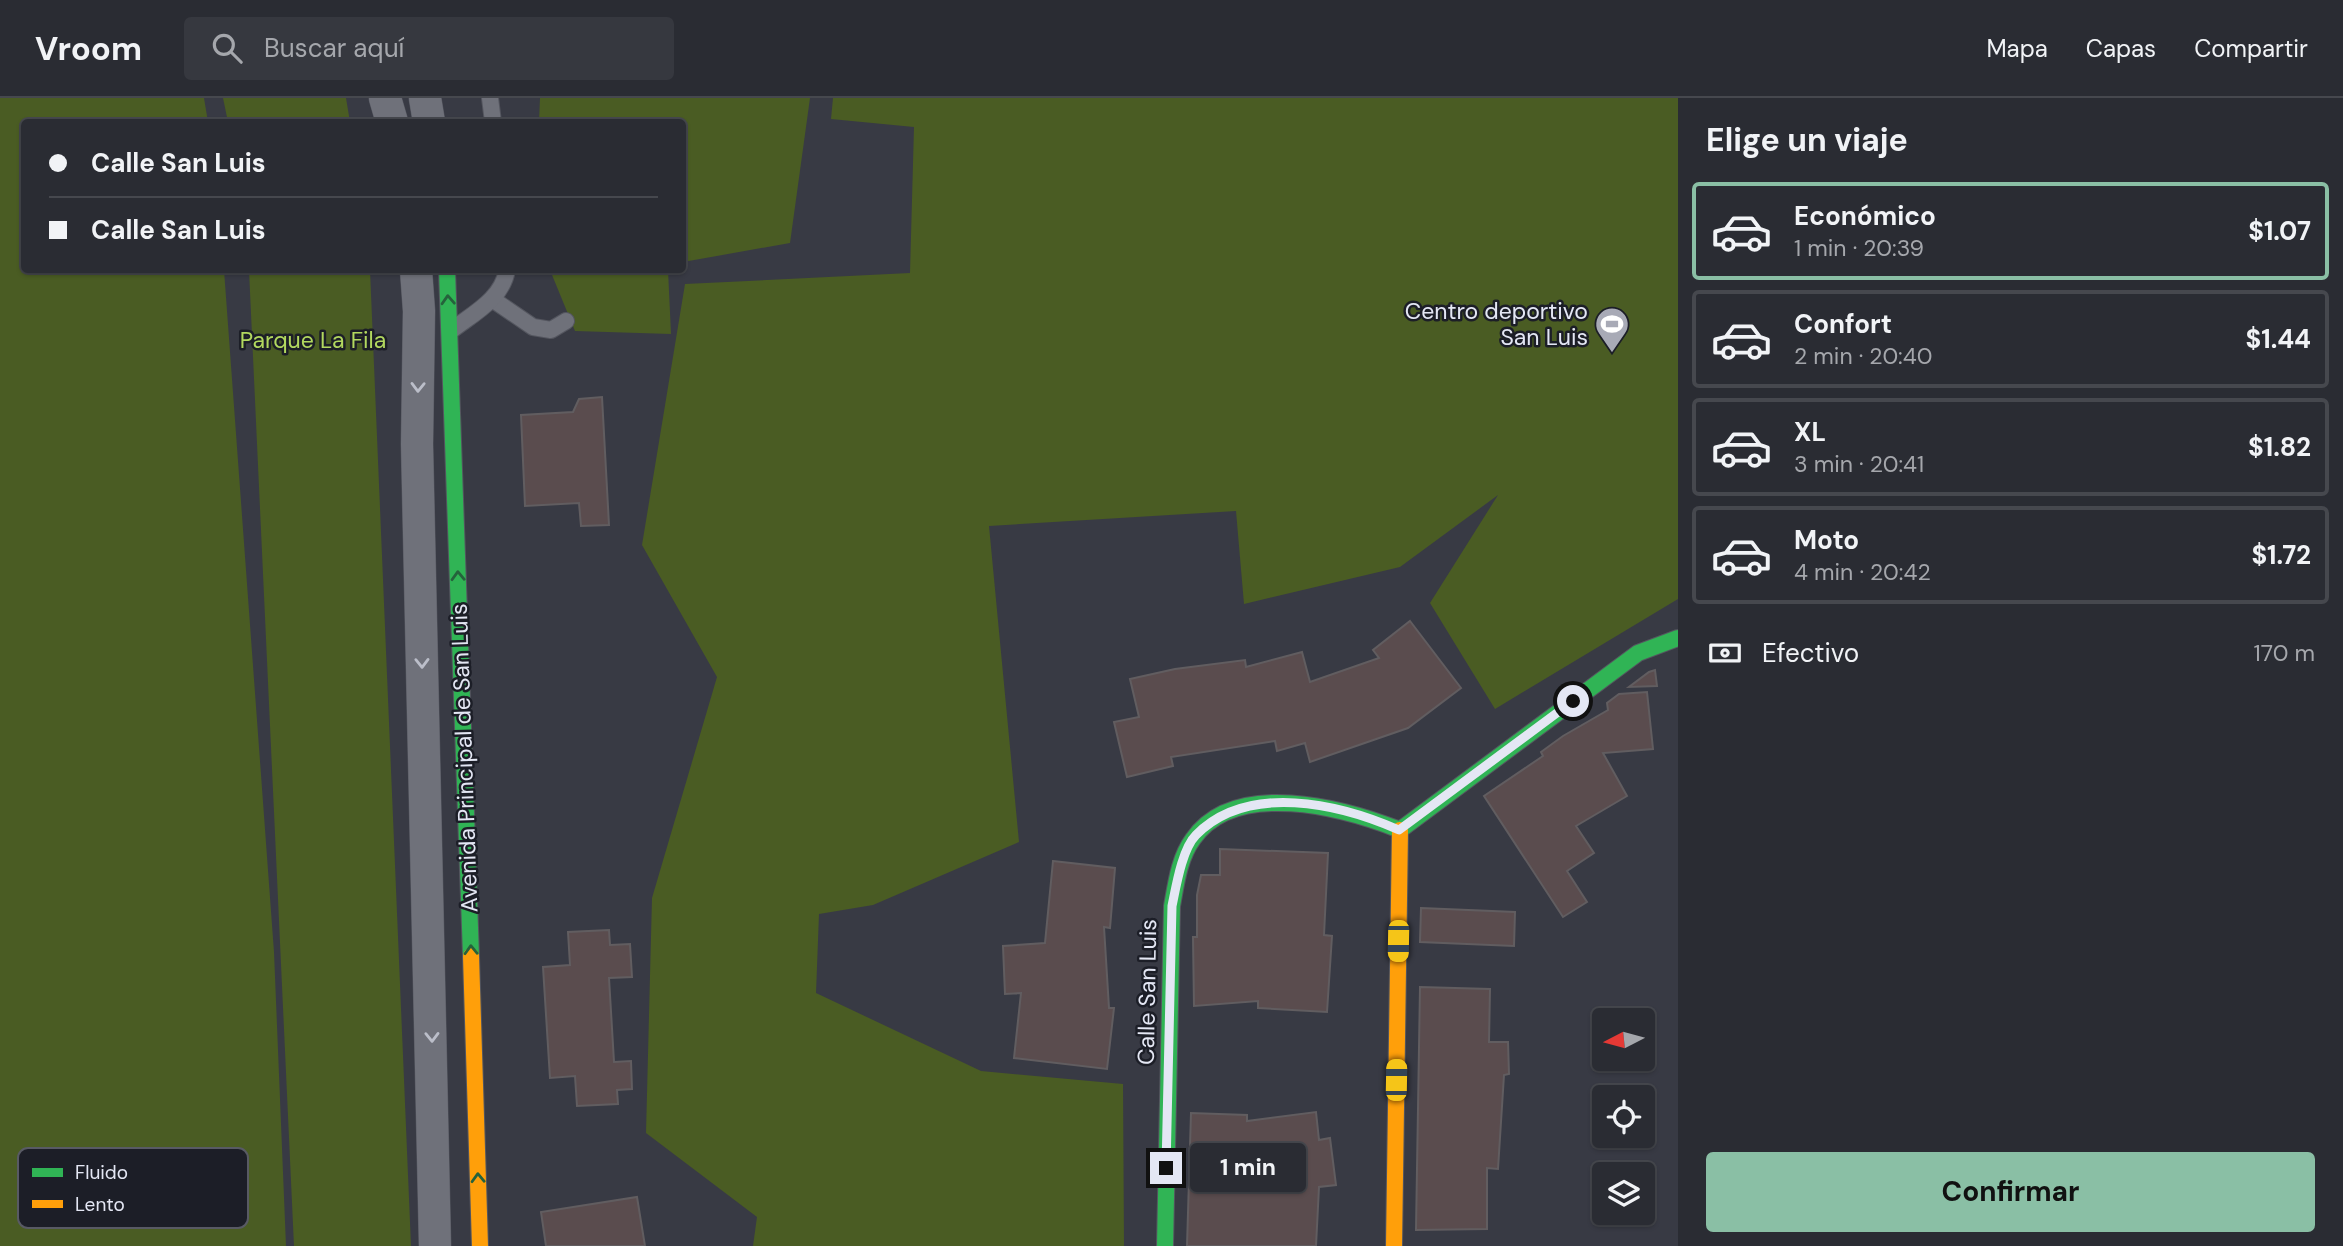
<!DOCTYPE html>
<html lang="es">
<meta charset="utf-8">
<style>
body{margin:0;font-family:"DM Sans",sans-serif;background:#36383f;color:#f1f3f6;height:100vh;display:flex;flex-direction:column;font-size:26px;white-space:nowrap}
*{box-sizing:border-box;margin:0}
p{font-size:23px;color:#a5a7ac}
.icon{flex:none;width:38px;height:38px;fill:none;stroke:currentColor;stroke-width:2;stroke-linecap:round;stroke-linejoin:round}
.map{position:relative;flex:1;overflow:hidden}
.details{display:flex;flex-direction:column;background:#2a2c33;width:665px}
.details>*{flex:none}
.banner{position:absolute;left:21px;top:21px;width:665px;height:154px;border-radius:7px;box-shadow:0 2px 5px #0004,0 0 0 2px #46484e;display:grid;align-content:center;height:154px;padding:0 28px;background:#2a2c33}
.needle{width:46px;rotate:264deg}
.buttons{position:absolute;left:1592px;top:910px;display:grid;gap:14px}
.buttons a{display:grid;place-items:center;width:63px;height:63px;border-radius:7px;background:#2a2c33;box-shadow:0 2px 5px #0004,0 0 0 2px #46484e;font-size:35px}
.end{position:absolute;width:32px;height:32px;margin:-16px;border:9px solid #e4e7f4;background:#111;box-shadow:0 0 0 4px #111}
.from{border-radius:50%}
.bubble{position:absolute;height:49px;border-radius:7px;background:#2a2c33;box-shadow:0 2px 5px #0004,0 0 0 2px #46484e;font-size:23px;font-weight:700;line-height:49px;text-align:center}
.car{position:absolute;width:21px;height:42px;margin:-21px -10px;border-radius:9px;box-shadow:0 0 5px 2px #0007;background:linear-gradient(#f5c518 24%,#345 0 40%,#f5c518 0 76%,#345 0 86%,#f5c518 0)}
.banner b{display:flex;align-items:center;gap:24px;height:66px;font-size:26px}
.banner b+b{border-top:2px solid #46484e}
.banner i{width:18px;height:18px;background:#f1f3f6}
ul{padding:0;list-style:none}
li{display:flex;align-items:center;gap:21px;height:98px;margin:0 14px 10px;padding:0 14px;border:4px solid #46484e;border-radius:7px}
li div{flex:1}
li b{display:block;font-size:26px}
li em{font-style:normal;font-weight:700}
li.current{border-color:#8abfa5}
li>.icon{width:63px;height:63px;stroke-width:1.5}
h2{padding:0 28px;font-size:32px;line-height:84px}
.pay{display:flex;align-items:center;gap:18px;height:77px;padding:0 28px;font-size:26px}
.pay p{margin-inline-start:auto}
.cta{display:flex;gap:14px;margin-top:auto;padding:14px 28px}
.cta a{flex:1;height:80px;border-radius:7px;background:#8abfa5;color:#111;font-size:28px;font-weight:700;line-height:80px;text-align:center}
header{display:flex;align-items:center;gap:42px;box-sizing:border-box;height:98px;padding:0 35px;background:#2a2c33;border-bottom:2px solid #46484e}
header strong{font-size:33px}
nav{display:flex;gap:38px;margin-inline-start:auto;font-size:24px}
.search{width:490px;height:63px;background:#36383f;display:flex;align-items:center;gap:18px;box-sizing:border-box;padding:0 24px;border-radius:7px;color:#a5a7ac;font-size:26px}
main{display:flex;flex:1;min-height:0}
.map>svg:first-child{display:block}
.green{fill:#4a5c23}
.building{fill:#5a4c4e;stroke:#615d60;stroke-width:2}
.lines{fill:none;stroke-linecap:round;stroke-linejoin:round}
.lane-casing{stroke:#54565f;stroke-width:18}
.street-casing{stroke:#54565f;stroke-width:33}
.fast-casing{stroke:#54565f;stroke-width:18}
.slow-casing{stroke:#54565f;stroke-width:18}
.lane{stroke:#6f717a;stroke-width:16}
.street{stroke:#6f717a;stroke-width:32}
.fast{stroke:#30b455;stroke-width:16}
.slow{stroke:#ff9f0a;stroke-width:16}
.oneway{stroke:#25623c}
.oneway2{stroke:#bbbec9}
.route{stroke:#e4e7f4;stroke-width:9}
.labels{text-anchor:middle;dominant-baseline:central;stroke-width:5;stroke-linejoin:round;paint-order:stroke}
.poi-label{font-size:23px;fill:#e4e7f4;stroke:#1c1e27;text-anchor:end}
.park-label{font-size:23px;fill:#b2d85f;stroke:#1c1e27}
.street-label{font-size:23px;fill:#e4e7f4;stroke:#1c1e27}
.key{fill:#1c1e27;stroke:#585a64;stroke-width:2}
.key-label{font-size:19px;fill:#e4e7f4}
</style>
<header>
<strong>Vroom</strong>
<div class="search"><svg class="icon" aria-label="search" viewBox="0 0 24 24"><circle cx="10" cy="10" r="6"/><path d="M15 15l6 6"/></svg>Buscar aquí</div>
<nav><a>Mapa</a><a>Capas</a><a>Compartir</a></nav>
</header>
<main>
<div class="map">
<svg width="1678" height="1148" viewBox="0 0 1678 1148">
<rect width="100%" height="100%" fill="#383a44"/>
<g class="green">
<polygon points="0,0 204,0 208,24 24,24 24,172 224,172 274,854 286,1148 0,1148"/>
<polygon points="223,0 346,0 350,24 228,24"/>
<polygon points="540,0 810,0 790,145 683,164 682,24 539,24"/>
<polygon points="833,0 1678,0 1678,501 1495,611 1430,505 1498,397 1400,469 1244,506 1236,413 989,428 1019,744 873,807 819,816 816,895 981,973 1123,986 1124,1148 753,1148 757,1119 646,1035 652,800 717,579 642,447 685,186 910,175 914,29 831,21"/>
<polygon points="249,172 370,172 411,1148 294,1148"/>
<polygon points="550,172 668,172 671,236 575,233"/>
</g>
<g class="building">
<polygon points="602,299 609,427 581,428 579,405 525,408 521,317 573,314 579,301"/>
<polygon points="1410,523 1461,590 1408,630 1310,664 1305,645 1277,653 1275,643 1171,659 1173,668 1127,679 1114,624 1139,619 1130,581 1175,571 1245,562 1246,569 1302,554 1310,584 1379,560 1373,552"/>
<polygon points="1655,572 1657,588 1629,589 1649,574"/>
<polygon points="1647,594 1653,651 1603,655 1627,698 1576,728 1594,755 1567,773 1587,804 1563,819 1484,698 1543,658 1541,654 1563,638 1608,612 1607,605 1619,596"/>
<polygon points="1220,751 1328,755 1324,837 1332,838 1327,914 1258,910 1258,903 1194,908 1193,839 1197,839 1197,797 1201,777 1220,777"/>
<polygon points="1053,763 1115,770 1110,830 1104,829 1109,910 1114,910 1107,971 1014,960 1021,895 1005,896 1003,848 1045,845"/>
<polygon points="1421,810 1515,814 1514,848 1420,844"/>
<polygon points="609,832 610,847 630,846 632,879 609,880 614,964 631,963 632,991 617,992 618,1006 577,1008 575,978 550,980 543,869 570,867 568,834"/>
<polygon points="1420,889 1490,891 1489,944 1508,944 1509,976 1504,977 1498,1071 1487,1070 1487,1131 1416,1132"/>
<polygon points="1316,1014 1319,1042 1330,1040 1336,1087 1319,1089 1316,1148 1187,1148 1191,1015 1247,1017 1247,1023"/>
<polygon points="637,1099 645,1148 546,1148 541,1114"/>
</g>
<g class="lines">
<g class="lane-casing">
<g id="lane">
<polyline points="490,0 493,24"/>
<polyline points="492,201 533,229 551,232 566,223"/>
<path d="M452 232C474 215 502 201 507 172"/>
</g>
</g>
<g class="street-casing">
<g id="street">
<polyline points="385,0 392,24"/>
<polyline points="425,0 429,24"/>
<polyline points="416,172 419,213 417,346 435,1148"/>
</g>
</g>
<g class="fast-casing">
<g id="fast">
<polyline points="447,172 471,858"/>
<polyline points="1400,732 1638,555 1678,540"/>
<path d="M1165 1148 1172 808C1176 786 1179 760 1193 741 1235 680 1344 710 1400 732"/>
</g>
</g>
<g class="slow-casing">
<g id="slow">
<polyline points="471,858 480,1148"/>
<polyline points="1394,1148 1400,732"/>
</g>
</g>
<use href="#lane" class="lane"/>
<use href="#street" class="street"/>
<use href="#fast" class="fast"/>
<use href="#slow" class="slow"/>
</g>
<defs><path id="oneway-chevron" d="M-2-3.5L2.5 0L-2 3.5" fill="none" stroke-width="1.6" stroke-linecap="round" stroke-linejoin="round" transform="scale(1.75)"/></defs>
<g class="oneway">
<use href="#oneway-chevron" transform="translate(448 202) rotate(-93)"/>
<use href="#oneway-chevron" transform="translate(458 478) rotate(-92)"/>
<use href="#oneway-chevron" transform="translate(471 852) rotate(-92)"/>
<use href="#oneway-chevron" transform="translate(478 1080) rotate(-92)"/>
</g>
<g class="oneway2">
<use href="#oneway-chevron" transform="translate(418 289) rotate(91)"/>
<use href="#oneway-chevron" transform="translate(422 565) rotate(89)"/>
<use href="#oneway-chevron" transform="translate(432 939) rotate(89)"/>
</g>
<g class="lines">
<path class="route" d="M1166 1070 1172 808C1176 789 1182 751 1196 737 1248 684 1340 706 1399 732L1573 603"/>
</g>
<defs>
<g id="stadium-pin" transform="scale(1.75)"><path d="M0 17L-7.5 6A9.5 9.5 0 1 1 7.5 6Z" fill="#a8aab6" stroke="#1c1e27"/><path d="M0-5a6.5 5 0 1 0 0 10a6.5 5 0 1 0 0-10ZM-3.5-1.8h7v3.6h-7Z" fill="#fff"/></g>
</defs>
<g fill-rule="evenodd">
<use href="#stadium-pin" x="1612" y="226"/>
</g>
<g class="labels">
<g class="poi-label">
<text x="1588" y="213">Centro deportivo<tspan x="1588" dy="26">San Luis</tspan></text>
</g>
<g class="park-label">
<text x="313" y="242">Parque La Fila</text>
</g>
<g class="street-label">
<text transform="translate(464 660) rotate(-92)">Avenida Principal de San Luis</text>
<text transform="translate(1147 894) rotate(-89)">Calle San Luis</text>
</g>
</g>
<rect x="18" y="1050" width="230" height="80" rx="10" class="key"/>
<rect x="32" y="1070" width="31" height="9" fill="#30b455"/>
<rect x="32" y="1102" width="31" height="8" fill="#ff9f0a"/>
<g class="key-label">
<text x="75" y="1081">Fluido</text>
<text x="75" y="1113">Lento</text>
</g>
</svg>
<div class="buttons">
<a><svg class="needle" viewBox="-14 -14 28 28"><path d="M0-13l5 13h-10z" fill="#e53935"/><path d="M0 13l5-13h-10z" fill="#a5a7ac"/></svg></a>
<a><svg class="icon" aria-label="locate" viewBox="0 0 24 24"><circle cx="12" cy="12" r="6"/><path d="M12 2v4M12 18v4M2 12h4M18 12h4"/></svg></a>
<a><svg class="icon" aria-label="layers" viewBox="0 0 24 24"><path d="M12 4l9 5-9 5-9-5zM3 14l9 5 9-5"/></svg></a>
</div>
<i class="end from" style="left:1573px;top:603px"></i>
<i class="end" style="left:1166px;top:1070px"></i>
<div class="bubble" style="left:1190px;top:1045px;width:116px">1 min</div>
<i class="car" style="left:1398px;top:843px;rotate:181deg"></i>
<i class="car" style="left:1396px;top:982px;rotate:1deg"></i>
<div class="banner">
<b><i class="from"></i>Calle San Luis</b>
<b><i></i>Calle San Luis</b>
</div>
</div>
<section class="details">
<h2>Elige un viaje</h2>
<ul>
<li class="current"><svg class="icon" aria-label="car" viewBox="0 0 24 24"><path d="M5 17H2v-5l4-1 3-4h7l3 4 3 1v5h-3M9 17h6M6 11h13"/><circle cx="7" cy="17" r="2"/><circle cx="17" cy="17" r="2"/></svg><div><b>Económico</b><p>1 min · 20:39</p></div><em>$1.07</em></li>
<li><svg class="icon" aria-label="car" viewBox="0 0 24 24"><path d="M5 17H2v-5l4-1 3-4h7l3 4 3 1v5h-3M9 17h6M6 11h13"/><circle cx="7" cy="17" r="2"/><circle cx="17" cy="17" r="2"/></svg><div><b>Confort</b><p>2 min · 20:40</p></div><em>$1.44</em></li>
<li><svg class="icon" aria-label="car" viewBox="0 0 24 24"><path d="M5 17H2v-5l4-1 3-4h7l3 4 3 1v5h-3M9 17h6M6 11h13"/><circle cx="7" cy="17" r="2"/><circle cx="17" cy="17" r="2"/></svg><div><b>XL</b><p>3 min · 20:41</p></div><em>$1.82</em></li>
<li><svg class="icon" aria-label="car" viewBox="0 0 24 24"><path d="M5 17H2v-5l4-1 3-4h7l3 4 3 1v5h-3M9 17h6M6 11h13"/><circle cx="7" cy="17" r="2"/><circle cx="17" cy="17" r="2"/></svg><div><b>Moto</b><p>4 min · 20:42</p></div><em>$1.72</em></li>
</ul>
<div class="pay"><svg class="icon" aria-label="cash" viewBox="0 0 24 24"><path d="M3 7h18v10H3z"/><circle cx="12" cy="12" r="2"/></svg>Efectivo<p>170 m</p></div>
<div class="cta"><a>Confirmar</a></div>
</section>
</main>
